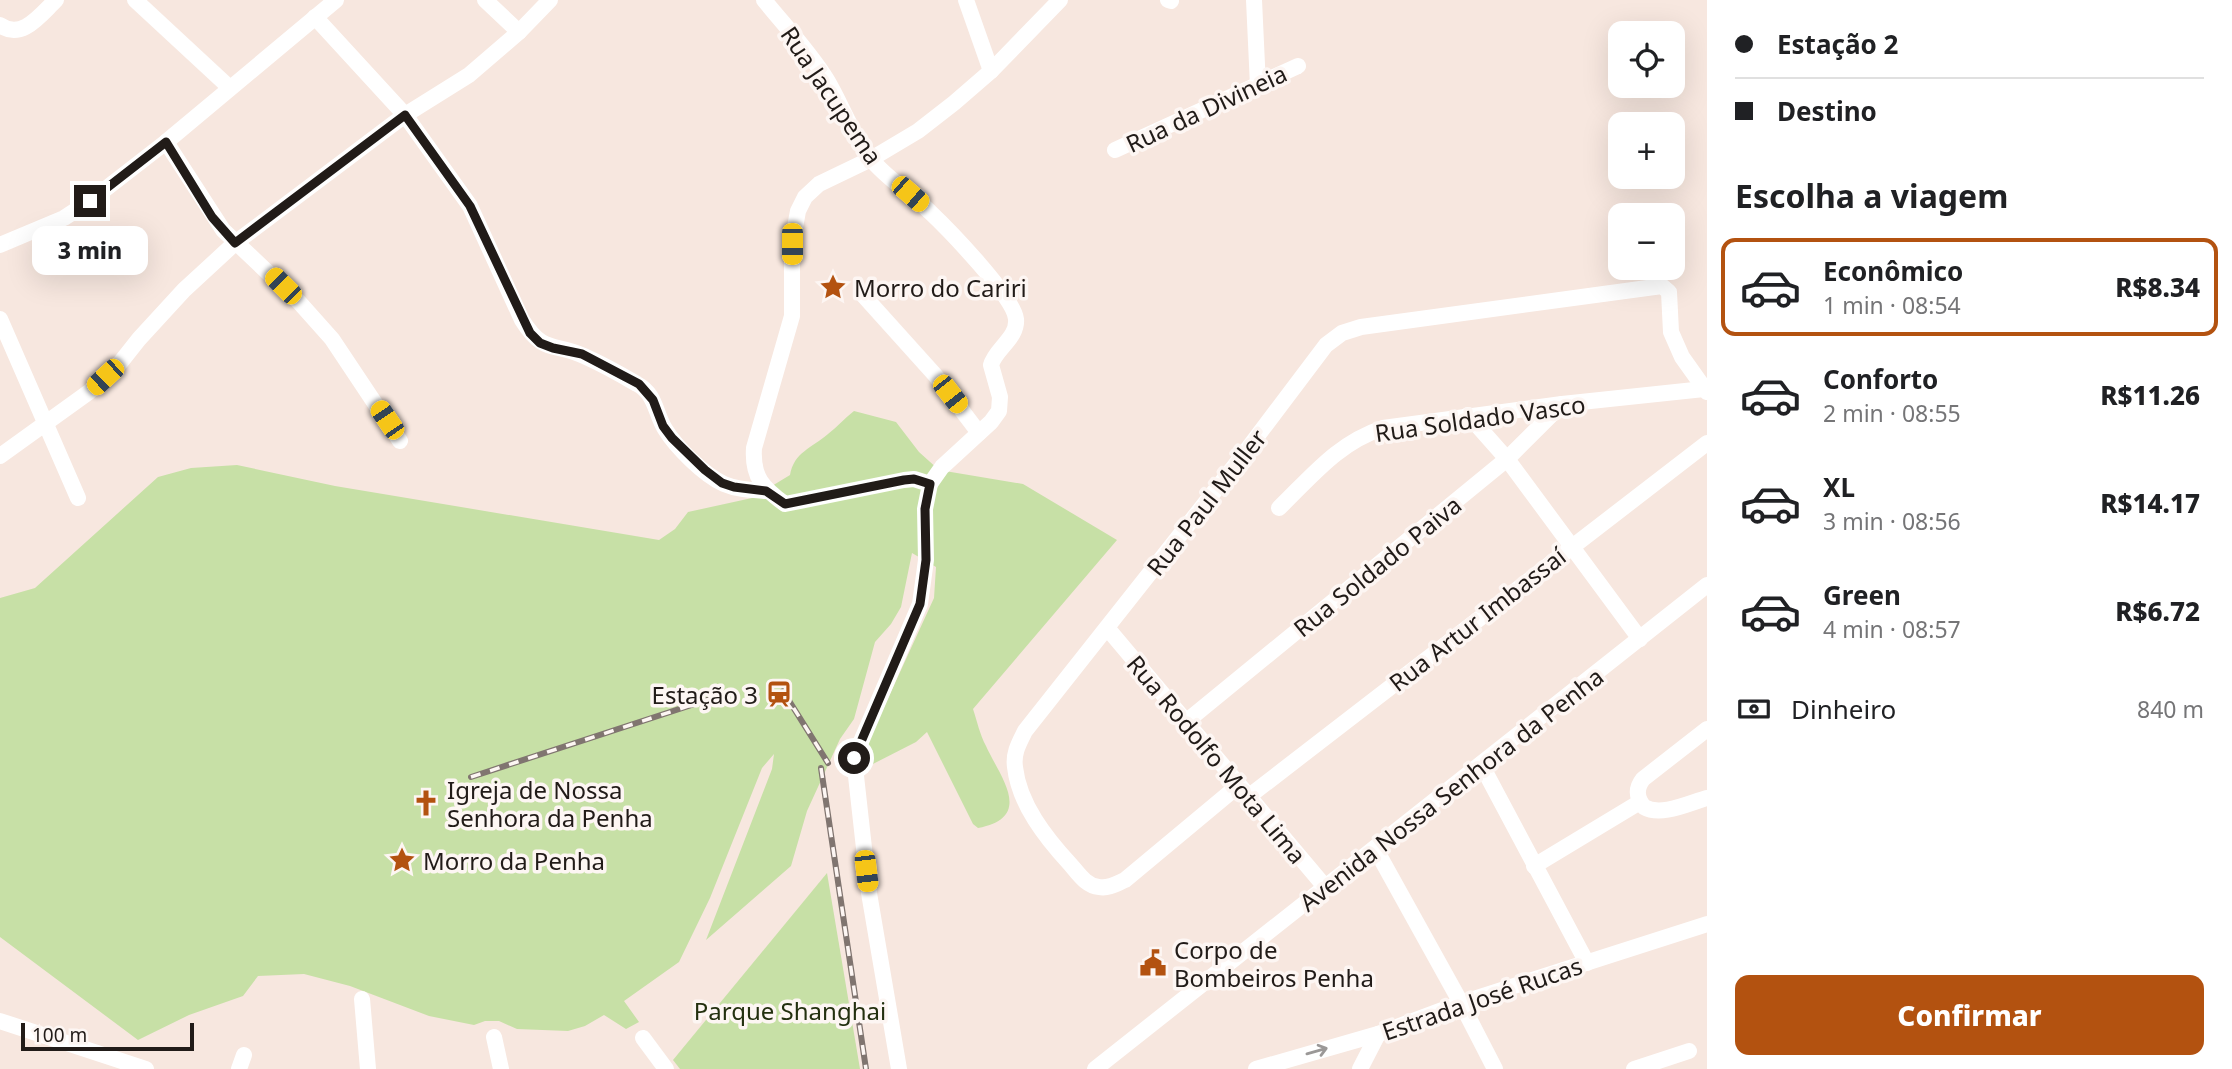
<!DOCTYPE html>
<html lang="pt">
<meta charset="utf-8">
<style>
body{margin:0;font-family:"Noto Sans",sans-serif;background:#f2f2f2;color:#202124;height:100vh;display:flex;flex-direction:column;font-size:26px;white-space:nowrap}
*{box-sizing:border-box;margin:0}
p{font-size:23px;color:#757577}
.icon{flex:none;width:38px;height:38px;fill:none;stroke:currentColor;stroke-width:2;stroke-linecap:round;stroke-linejoin:round}
.map{position:relative;flex:1;overflow:hidden}
.sheet{display:flex;flex-direction:column;background:#fff;width:525px}
.sheet>*{flex:none}
.guide{display:grid;align-content:center;height:154px;padding:0 28px;background:#fff}
.tools{position:absolute;left:1608px;top:21px;display:grid;gap:14px}
.tools a{display:grid;place-items:center;width:77px;height:77px;border-radius:14px;background:#fff;box-shadow:0 7px 28px #0002;font-size:35px}
.scale{position:absolute;left:21px;bottom:18px;width:173px;box-sizing:border-box;padding-left:7px;border:4px solid #211b18;border-top:0;font-size:19px;line-height:24px;white-space:nowrap;color:#211b18;-webkit-text-stroke:5px #fdf6f3;paint-order:stroke}
.end{position:absolute;width:32px;height:32px;margin:-16px;border:9px solid #211b18;background:#fff;box-shadow:0 0 0 4px #fff}
.from{border-radius:50%}
.bubble{position:absolute;height:49px;border-radius:14px;background:#fff;box-shadow:0 7px 28px #0002;font-size:23px;font-weight:800;line-height:49px;text-align:center}
.car{position:absolute;width:21px;height:42px;margin:-21px -10px;border-radius:9px;box-shadow:0 0 5px 2px #0007;background:linear-gradient(#f5c518 24%,#345 0 40%,#f5c518 0 76%,#345 0 86%,#f5c518 0)}
.guide b{display:flex;align-items:center;gap:24px;height:66px;font-size:26px}
.guide b+b{border-top:2px solid #e0e0e0}
.guide i{width:18px;height:18px;background:#202124}
ul{padding:0;list-style:none}
li{display:flex;align-items:center;gap:21px;height:98px;margin:0 14px 10px;padding:0 14px;border:4px solid transparent;border-radius:14px}
li div{flex:1}
li b{display:block;font-size:26px}
li em{font-style:normal;font-weight:800}
li.selected{border-color:#b35210}
li>.icon{width:63px;height:63px;stroke-width:1.5}
h2{padding:0 28px;font-size:32px;line-height:84px}
.pay{display:flex;align-items:center;gap:18px;height:77px;padding:0 28px;font-size:26px}
.pay p{margin-inline-start:auto}
.button{display:flex;gap:14px;margin-top:auto;padding:14px 28px}
.button a{flex:1;height:80px;border-radius:14px;background:#b35210;color:#fff;font-size:28px;font-weight:800;line-height:80px;text-align:center}
main{display:flex;flex:1;min-height:0}
.map>svg:first-child{display:block}
.green{fill:#c7e0a6}
.lines{fill:none;stroke-linecap:round;stroke-linejoin:round}
.minor{stroke:#fff;stroke-width:16}
.rail-casing{stroke:#807570;stroke-width:6}
.rail{stroke:#fdf6f3;stroke-width:3.5;stroke-dasharray:10;stroke-linecap:butt}
.oneway{stroke:#9b9897}
.route{stroke:#211b18;stroke-width:9}
.labels{text-anchor:middle;dominant-baseline:central;stroke-width:7;stroke-linejoin:round;paint-order:stroke}
.street-label{font-size:24px;fill:#211b18;stroke:#fdf6f3}
.poi-label{font-size:24px;fill:#211b18;stroke:#fdf6f3;text-anchor:start}
.park-label{font-size:24px;fill:#23300f;stroke:#fdf6f3}
</style>
<main>
<div class="map">
<svg width="1707" height="1069" viewBox="0 0 1707 1069">
<rect width="100%" height="100%" fill="#f7e7df"/>
<g class="green">
<path d="M854 411 896 422 919 452 939 470 1023 484 1117 540 973 709C977 721 980 735 986 746 1000 777 1035 817 978 828L973 824 927 732 916 742 869 766 863 759 867 744 934 598 936 567 912 553 901 607 891 624 875 642 854 719 840 739 807 811 791 866 706 940 772 769 774 754 762 768 710 898 679 962 624 1001 639 1022 626 1029 604 1015 585 1026 568 1031 517 1029 499 1021H485L474 1025 429 1016 350 986 304 974 258 976 243 996 189 1015 138 1040 0 937V598L35 588 158 477 191 468 237 465 335 486 659 540 675 529 688 512 752 498 790 475C794 452 812 448 828 434 837 427 845 418 854 411Z"/>
<polygon points="827,873 860,1069 680,1069 673,1060"/>
</g>
<g class="lines">
<g class="minor">
<polyline points="135,0 230,88"/>
<polyline points="485,0 519,32"/>
<path d="M764 0C785 26 809 51 827 80 842 105 852 135 871 159 886 178 912 194 930 212 948 229 1014 297 1016 319 1018 338 995 349 991 365L1000 397 999 411 991 422 942 467 930 484"/>
<polyline points="966,0 991,71"/>
<polyline points="1168,0 1171,1"/>
<polyline points="1254,0 1258,86"/>
<path d="M315 17 405 115 470 206 522 320C544 355 554 342 584 356 602 364 620 374 637 384 656 394 655 413 665 429 676 447 704 475 724 484 738 490 752 490 766 491"/>
<path d="M0 25C22 41 41 14 56 0"/>
<polyline points="166,142 223,230 299,302 332,339 400,441"/>
<polyline points="1115,150 1298,66"/>
<polyline points="0,245 64,218 90,201 166,142 336,0"/>
<polyline points="863,295 935,375 979,433"/>
<polyline points="0,319 78,498"/>
<polyline points="1468,415 1507,459 1640,639"/>
<polyline points="0,456 89,392 120,363 139,339 184,290 235,243 405,115 469,75 519,32 550,0"/>
<path d="M1279 508C1313 475 1338 443 1383 428L1562 404 1704 389"/>
<polyline points="1108,629 1326,888"/>
<polyline points="1187,721 1507,459 1562,404"/>
<path d="M1707 729 1643 779C1636 788 1636 797 1644 807 1661 817 1689 803 1707 798"/>
<polyline points="1481,764 1587,963"/>
<path d="M1239 785 1125 880C1116 884 1108 889 1099 887 1086 886 1078 873 1070 864 1046 838 1019 804 1015 767 1013 753 1019 743 1025 731L1240 459 1326 345 1342 333 1361 327 1662 286 1669 292 1671 332 1682 357 1707 392"/>
<polyline points="1248,797 1707,443"/>
<polyline points="1375,848 1461,1003 1495,1069"/>
<polyline points="1534,866 1640,802"/>
<polyline points="362,999 368,1069"/>
<polyline points="0,1021 146,1069"/>
<polyline points="494,1037 501,1069"/>
<polyline points="643,1038 666,1069"/>
<polyline points="239,1069 244,1055"/>
<path d="M899 1069 869 893 854 758 920 604 926 560 925 509 930 484 914 479 904 480 785 504C763 488 752 477 754 448L792 316V244L798 211 805 197 819 184 871 159 918 131 954 103 991 71 1060 0"/>
<polyline points="1095,1069 1707,585"/>
<polyline points="1256,1069 1378,1034 1461,1003 1707,924"/>
<polyline points="1360,1069 1378,1034"/>
<polyline points="1634,1069 1689,1051"/>
</g>
<g class="rail-casing">
<g id="rail">
<polyline points="783,691 828,763"/>
<polyline points="821,768 866,1069"/>
<polyline points="471,777 716,697"/>
</g>
</g>
<use href="#rail" class="rail"/>
</g>
<defs><path id="oneway-shaft" d="M-6 0H5M1.5-3L5.5 0L1.5 3" fill="none" stroke-width="1.6" stroke-linecap="round" stroke-linejoin="round" transform="scale(1.75)"/></defs>
<use class="oneway" href="#oneway-shaft" transform="translate(1317 1051) rotate(-16)"/>
<g class="lines">
<polyline class="route" points="90,201 166,142 212,217 235,243 405,115 470,206 530,333 540,343 553,348 582,354 639,384 653,400 663,426 672,438 705,470 722,483 734,487 766,491 785,504 904,480 914,479 930,484 925,509 926,560 920,604 854,758"/>
</g>
<defs>
<g id="sight-bare" transform="scale(2.1)"><path d="M0-6L1.8-2.2L6-1.7L2.9 1.2L3.7 5.4L0 3.3L-3.7 5.4L-2.9 1.2L-6-1.7L-1.8-2.2Z" fill="#b35210" stroke="#fdf6f3" stroke-width="2.5" paint-order="stroke"/></g>
<g id="station-bare" transform="scale(2.1)"><path d="M-3-6H3Q5-6 5-4V2Q5 4 3 4L4.5 6H3L1.5 4h-3L-3 6H-4.5L-3 4Q-5 4-5 2V-4Q-5-6-3-6ZM-3.5-4v3h7v-3ZM-3.5 1v1.5H-2V1ZM2 1v1.5H3.5V1Z" fill="#b35210" stroke="#fdf6f3" stroke-width="2.5" paint-order="stroke"/></g>
<g id="church-bare" transform="scale(2.1)"><path d="M-1.2-6h2.4v3.5h3.3v2.4h-3.3V6h-2.4V-.1h-3.3v-2.4h3.3Z" fill="#b35210" stroke="#fdf6f3" stroke-width="2.5" paint-order="stroke"/></g>
<g id="civic-bare" transform="scale(2.1)"><path d="M-.6-6.5H3V-4.5H.6V-3L4-1V1h2V6H-6V1h2V-1L-.6-3ZM-1.2 2.5V6h2.4V2.5Z" fill="#b35210" stroke="#fdf6f3" stroke-width="2.5" paint-order="stroke"/></g>
</defs>
<g fill-rule="evenodd">
<use href="#sight-bare" x="833" y="287"/>
<use href="#station-bare" x="779" y="694"/>
<use href="#church-bare" x="426" y="803"/>
<use href="#sight-bare" x="402" y="860"/>
<use href="#civic-bare" x="1153" y="963"/>
</g>
<g class="labels">
<g class="street-label">
<text transform="translate(832 95) rotate(56)">Rua Jacupema</text>
<text transform="translate(1206 108) rotate(-25)">Rua da Divineia</text>
<text transform="translate(1480 418) rotate(-8)">Rua Soldado Vasco</text>
<text transform="translate(1206 502) rotate(-52)">Rua Paul Muller</text>
<text transform="translate(1377 566) rotate(-39)">Rua Soldado Paiva</text>
<text transform="translate(1477 619) rotate(-38)">Rua Artur Imbassaí</text>
<text transform="translate(1217 759) rotate(50)">Rua Rodolfo Mota Lima</text>
<text transform="translate(1451 789) rotate(-38)">Avenida Nossa Senhora da Penha</text>
<text transform="translate(1482 998) rotate(-19)">Estrada José Rucas</text>
</g>
<g class="poi-label">
<text x="854" y="287">Morro do Cariri</text>
<text x="758" y="694" text-anchor="end">Estação 3</text>
<text x="447" y="789">Igreja de Nossa<tspan x="447" dy="28">Senhora da Penha</tspan></text>
<text x="423" y="860">Morro da Penha</text>
<text x="1174" y="949">Corpo de<tspan x="1174" dy="28">Bombeiros Penha</tspan></text>
</g>
<g class="park-label">
<text x="790" y="1010">Parque Shanghai</text>
</g>
</g>
</svg>
<div class="tools">
<a><svg class="icon" aria-label="locate" viewBox="0 0 24 24"><circle cx="12" cy="12" r="6"/><path d="M12 2v4M12 18v4M2 12h4M18 12h4"/></svg></a>
<a>+</a>
<a>−</a>
</div>
<div class="scale">100 m</div>
<i class="end from" style="left:854px;top:758px"></i>
<i class="end" style="left:90px;top:201px"></i>
<div class="bubble" style="left:32px;top:226px;width:116px">3 min</div>
<i class="car" style="left:910px;top:194px;rotate:131deg"></i>
<i class="car" style="left:792px;top:244px;rotate:180deg"></i>
<i class="car" style="left:283px;top:286px;rotate:315deg"></i>
<i class="car" style="left:105px;top:377px;rotate:227deg"></i>
<i class="car" style="left:950px;top:394px;rotate:142deg"></i>
<i class="car" style="left:387px;top:420px;rotate:326deg"></i>
<i class="car" style="left:866px;top:871px;rotate:173deg"></i>
</div>
<section class="sheet">
<div class="guide">
<b><i class="from"></i>Estação 2</b>
<b><i></i>Destino</b>
</div>
<h2>Escolha a viagem</h2>
<ul>
<li class="selected"><svg class="icon" aria-label="car" viewBox="0 0 24 24"><path d="M5 17H2v-5l4-1 3-4h7l3 4 3 1v5h-3M9 17h6M6 11h13"/><circle cx="7" cy="17" r="2"/><circle cx="17" cy="17" r="2"/></svg><div><b>Econômico</b><p>1 min · 08:54</p></div><em>R$8.34</em></li>
<li><svg class="icon" aria-label="car" viewBox="0 0 24 24"><path d="M5 17H2v-5l4-1 3-4h7l3 4 3 1v5h-3M9 17h6M6 11h13"/><circle cx="7" cy="17" r="2"/><circle cx="17" cy="17" r="2"/></svg><div><b>Conforto</b><p>2 min · 08:55</p></div><em>R$11.26</em></li>
<li><svg class="icon" aria-label="car" viewBox="0 0 24 24"><path d="M5 17H2v-5l4-1 3-4h7l3 4 3 1v5h-3M9 17h6M6 11h13"/><circle cx="7" cy="17" r="2"/><circle cx="17" cy="17" r="2"/></svg><div><b>XL</b><p>3 min · 08:56</p></div><em>R$14.17</em></li>
<li><svg class="icon" aria-label="car" viewBox="0 0 24 24"><path d="M5 17H2v-5l4-1 3-4h7l3 4 3 1v5h-3M9 17h6M6 11h13"/><circle cx="7" cy="17" r="2"/><circle cx="17" cy="17" r="2"/></svg><div><b>Green</b><p>4 min · 08:57</p></div><em>R$6.72</em></li>
</ul>
<div class="pay"><svg class="icon" aria-label="cash" viewBox="0 0 24 24"><path d="M3 7h18v10H3z"/><circle cx="12" cy="12" r="2"/></svg>Dinheiro<p>840 m</p></div>
<div class="button"><a>Confirmar</a></div>
</section>
</main>
